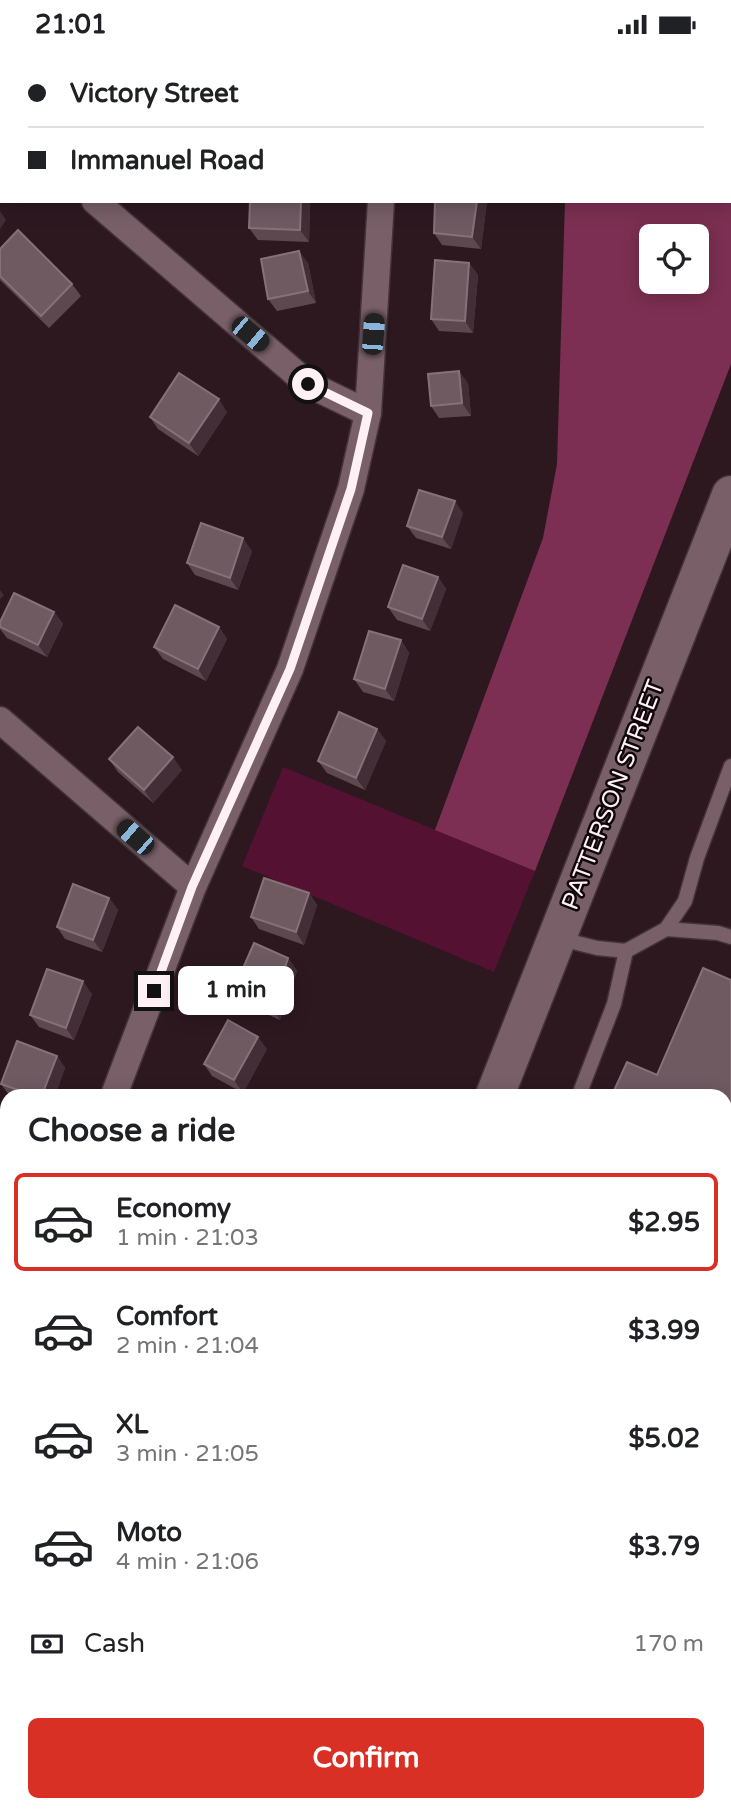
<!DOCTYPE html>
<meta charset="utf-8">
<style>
body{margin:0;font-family:"Varela Round",sans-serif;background:#f2f2f2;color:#202124;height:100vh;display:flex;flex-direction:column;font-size:26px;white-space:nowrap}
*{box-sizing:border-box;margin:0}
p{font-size:23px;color:#757577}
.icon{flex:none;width:38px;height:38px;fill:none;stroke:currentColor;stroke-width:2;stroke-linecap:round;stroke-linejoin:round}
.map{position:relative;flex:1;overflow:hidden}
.drawer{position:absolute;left:0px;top:1040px;width:732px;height:723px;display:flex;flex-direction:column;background:#fff;border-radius:21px 21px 0 0;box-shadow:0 4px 18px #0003}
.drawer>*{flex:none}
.hud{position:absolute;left:0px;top:0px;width:732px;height:154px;box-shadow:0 4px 18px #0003;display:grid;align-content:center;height:154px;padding:0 28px;background:#fff}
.fabs{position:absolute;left:639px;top:175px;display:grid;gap:14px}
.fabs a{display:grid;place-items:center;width:70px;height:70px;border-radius:10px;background:#fff;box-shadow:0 4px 18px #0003;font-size:35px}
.end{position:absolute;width:32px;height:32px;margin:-16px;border:9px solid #fff0f5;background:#111;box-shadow:0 0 0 4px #111}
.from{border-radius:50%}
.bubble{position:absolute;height:49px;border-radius:10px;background:#fff;box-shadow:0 4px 18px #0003;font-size:23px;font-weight:700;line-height:49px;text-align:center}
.car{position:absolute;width:21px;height:42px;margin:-21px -10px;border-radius:9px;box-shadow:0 0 5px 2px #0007;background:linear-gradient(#222 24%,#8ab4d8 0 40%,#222 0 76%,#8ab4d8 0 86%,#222 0)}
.hud b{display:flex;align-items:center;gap:24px;height:66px;font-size:26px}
.hud b+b{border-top:2px solid #e0e0e0}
.hud i{width:18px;height:18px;background:#202124}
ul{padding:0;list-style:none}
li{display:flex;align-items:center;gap:21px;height:98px;margin:0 14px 10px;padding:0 14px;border:4px solid transparent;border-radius:10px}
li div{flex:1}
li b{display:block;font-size:26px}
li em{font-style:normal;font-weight:700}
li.on{border-color:#d93025}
li>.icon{width:63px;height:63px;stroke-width:1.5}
h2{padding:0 28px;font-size:32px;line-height:84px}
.pay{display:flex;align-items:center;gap:18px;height:77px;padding:0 28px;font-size:26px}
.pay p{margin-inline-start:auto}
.cta{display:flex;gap:14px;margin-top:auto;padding:14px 28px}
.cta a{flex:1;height:80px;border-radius:10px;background:#d93025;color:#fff;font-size:28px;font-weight:700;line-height:80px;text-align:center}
.status{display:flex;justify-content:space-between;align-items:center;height:49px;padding:0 35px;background:#fff;direction:ltr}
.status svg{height:19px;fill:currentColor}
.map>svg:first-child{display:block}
.green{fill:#541132}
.forest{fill:#7c2f52;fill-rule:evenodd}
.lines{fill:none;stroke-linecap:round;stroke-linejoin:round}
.lane-casing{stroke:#433339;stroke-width:17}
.street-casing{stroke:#433339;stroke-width:29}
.secondary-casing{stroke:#433339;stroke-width:41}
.lane{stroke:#785f68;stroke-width:14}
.street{stroke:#785f68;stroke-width:26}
.secondary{stroke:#785f68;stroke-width:38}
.wall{fill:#5e4850}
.shaded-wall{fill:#432d36}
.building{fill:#6f5a62;stroke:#867179;stroke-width:2}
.route{stroke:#fff0f5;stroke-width:9}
.labels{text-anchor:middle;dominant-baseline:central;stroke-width:5;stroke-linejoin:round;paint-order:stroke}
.street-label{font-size:24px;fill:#fff0f5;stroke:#0f070a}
</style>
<div class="status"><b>21:01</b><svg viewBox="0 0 49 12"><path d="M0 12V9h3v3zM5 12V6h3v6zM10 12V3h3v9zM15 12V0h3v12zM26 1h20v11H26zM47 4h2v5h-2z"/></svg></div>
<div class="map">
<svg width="731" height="1762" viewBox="0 0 731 1762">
<rect width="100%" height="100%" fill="#2d1820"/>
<polygon class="green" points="283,718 535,822 494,923 242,817"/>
<path class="forest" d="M570 0H731V315L535 822 435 781 543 489 557 415 565 152H730V2ZM651 187H696V233H651Z"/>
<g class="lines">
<g class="lane-casing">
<g id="lane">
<polyline points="666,880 718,884 731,888"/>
<polyline points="557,889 597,899 626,902 666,880 685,852 697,809 731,717"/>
<polyline points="579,1046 614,955 626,902"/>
<polyline points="724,1390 731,1393"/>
</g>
</g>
<g class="street-casing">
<g id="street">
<polyline points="389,2 389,0"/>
<polyline points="0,71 2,73"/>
<polyline points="95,152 308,335 368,364"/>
<polyline points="0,671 193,838"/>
<polyline points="114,1046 193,838 290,620 351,440 368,364 381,152"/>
<polyline points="0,1277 7,1282"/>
<polyline points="0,1339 7,1321"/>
</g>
</g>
<g class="secondary-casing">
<g id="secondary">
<polyline points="495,1046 731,446"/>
<polyline points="214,1762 216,1755"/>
</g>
</g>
<use href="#lane" class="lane"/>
<use href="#street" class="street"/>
<use href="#secondary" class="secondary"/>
</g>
<g class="wall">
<polygon points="310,152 309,193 258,191 249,179"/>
<polygon points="435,152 487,152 481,200 442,196 434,184"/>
<polygon points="0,200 72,235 81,247 49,279 0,231"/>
<polygon points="308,214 316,254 277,262 268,250"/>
<polygon points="469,214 478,226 473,284 439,282 431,270"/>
<polygon points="468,334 471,367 439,369 431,357"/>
<polygon points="227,363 198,407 158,380 150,368"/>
<polygon points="463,464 451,500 416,489 407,477"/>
<polygon points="252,502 238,541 195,526 187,514"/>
<polygon points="438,528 446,540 430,582 397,571 388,558"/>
<polygon points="54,563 63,575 47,608 7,589 0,580 0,573"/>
<polygon points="219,578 227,590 206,632 163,610 154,598"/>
<polygon points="401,591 409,604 394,652 363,643 354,630"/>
<polygon points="377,680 386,692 365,741 327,724 318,712"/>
<polygon points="109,710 182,721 153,754 118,723"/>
<polygon points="309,844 317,856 304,896 259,880 251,868"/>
<polygon points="109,849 118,861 102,903 65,890 57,878"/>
<polygon points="288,909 297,922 280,971 242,954 233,942"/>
<polygon points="92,945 74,991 39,978 30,966"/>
<polygon points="267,1000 243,1044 212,1027 204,1015"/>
<polygon points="57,1007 65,1019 55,1046 9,1046 1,1035"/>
<polygon points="0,1065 7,1070 7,1126 0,1121"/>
</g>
<g class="shaded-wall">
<polygon points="53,0 70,0 69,2 51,2"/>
<rect x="297" y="0" width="11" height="2"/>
<polygon points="301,152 310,152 309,193 300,181"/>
<polygon points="477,152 487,152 481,200 472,188"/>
<polygon points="0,162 6,171 0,180"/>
<polygon points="299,202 308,214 316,254 308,242"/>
<polygon points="469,214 478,226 473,284 465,272"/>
<polygon points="459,322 468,334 471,367 462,354"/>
<polygon points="219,350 227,363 198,407 189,394"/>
<polygon points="455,452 463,464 451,500 442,488"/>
<polygon points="243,489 252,502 238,541 230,529"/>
<polygon points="438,528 446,540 430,582 422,570"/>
<polygon points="0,541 4,546 0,550"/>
<polygon points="54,563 63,575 47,608 38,596"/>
<polygon points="219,578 227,590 206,632 198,620"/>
<polygon points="401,591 409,604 394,652 385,640"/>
<polygon points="377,680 386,692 365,741 356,729"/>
<polygon points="173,708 182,721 153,754 144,741"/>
<polygon points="309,844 317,856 304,896 296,883"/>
<polygon points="109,849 118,861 102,903 93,891"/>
<polygon points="288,909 297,922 280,971 272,959"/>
<polygon points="83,932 92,945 74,991 66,979"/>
<polygon points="258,988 267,1000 243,1044 234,1031"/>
<polygon points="57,1007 65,1019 55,1046 42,1046"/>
<polygon points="2,1163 7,1170 7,1179 0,1187 0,1165"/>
<polygon points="728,1270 731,1275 731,1320 728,1326 724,1321 724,1278"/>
<polygon points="731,1592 731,1655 724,1646 724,1609"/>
<polygon points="731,1690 731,1752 727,1762 703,1762 706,1755 724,1755 724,1707"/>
</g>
<g class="building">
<polygon points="19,0 53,0 51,2 21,2"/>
<rect x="246" y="0" width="51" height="2"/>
<rect x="442" y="0" width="31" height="2"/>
<polygon points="250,152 301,152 300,181 249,179"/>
<polygon points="435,152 477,152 472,188 434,184"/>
<polygon points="18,181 72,235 41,267 0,227 0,200"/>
<polygon points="299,202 308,242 268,250 261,210"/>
<polygon points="435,211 469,214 465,272 431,270"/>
<polygon points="459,322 462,354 431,357 428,325"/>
<polygon points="179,324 219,350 189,394 150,368"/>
<polygon points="419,441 455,452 442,488 407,477"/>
<polygon points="201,474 243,489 230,529 187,514"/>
<polygon points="403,516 438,528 422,570 388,558"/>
<polygon points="14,544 54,563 38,596 0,578 0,573"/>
<polygon points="175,556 219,578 198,620 154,598"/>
<polygon points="369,582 401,591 385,640 354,630"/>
<polygon points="339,663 377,680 356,729 318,712"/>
<polygon points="138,678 173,708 144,741 109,710"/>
<polygon points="264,829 309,844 296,883 251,868"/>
<polygon points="73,835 109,849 93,891 57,878"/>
<polygon points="254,894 288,909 272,959 233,942"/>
<polygon points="703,919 731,931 731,1272 728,1270 724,1278 724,1046 612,1046 627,1013 657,1026"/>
<polygon points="47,920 83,932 66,979 30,966"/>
<polygon points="228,971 258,988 234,1031 204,1015"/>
<polygon points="17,992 57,1007 42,1046 32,1046 1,1035"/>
<polygon points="0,1065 7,1070 7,1119 0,1114"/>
<polygon points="724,1578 731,1581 731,1592 724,1609"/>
<polygon points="724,1650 731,1652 731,1690 724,1707"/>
<polygon points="635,1755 706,1755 703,1762 632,1762"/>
</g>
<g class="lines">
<polyline class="route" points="154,942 192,838 290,620 351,440 368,364 308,335"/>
</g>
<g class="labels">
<g class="street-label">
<text transform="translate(613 746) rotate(-69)">PATTERSON STREET</text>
</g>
</g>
</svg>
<div class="fabs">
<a><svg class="icon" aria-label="locate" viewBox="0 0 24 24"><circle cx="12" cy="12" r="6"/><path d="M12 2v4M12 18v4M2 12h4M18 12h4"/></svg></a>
</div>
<i class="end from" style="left:308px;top:335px"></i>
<i class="end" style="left:154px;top:942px"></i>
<div class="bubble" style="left:178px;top:917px;width:116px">1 min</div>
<i class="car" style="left:250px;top:285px;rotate:130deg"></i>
<i class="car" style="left:373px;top:285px;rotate:4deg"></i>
<i class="car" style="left:135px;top:788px;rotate:311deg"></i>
<div class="hud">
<b><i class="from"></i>Victory Street</b>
<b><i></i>Immanuel Road</b>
</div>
<section class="drawer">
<h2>Choose a ride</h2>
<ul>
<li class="on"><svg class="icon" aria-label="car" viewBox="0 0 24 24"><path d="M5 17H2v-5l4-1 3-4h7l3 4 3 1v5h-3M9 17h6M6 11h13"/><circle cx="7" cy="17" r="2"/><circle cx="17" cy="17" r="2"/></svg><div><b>Economy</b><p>1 min · 21:03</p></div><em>$2.95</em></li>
<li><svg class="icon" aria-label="car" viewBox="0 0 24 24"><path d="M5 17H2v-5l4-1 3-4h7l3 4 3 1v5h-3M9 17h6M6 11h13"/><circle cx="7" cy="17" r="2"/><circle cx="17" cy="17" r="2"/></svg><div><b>Comfort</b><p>2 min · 21:04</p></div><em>$3.99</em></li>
<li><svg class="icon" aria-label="car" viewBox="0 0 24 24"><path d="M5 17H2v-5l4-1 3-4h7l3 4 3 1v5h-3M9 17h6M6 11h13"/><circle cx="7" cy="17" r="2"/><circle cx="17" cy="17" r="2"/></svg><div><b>XL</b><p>3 min · 21:05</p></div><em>$5.02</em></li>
<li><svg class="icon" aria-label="car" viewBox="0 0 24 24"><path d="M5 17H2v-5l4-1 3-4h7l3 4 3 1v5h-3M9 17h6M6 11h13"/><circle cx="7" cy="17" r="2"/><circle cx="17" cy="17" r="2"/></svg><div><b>Moto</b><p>4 min · 21:06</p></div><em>$3.79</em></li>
</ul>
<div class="pay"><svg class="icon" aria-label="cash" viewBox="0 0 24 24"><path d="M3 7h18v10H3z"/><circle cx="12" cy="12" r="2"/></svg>Cash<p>170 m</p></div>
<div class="cta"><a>Confirm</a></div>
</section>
</div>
